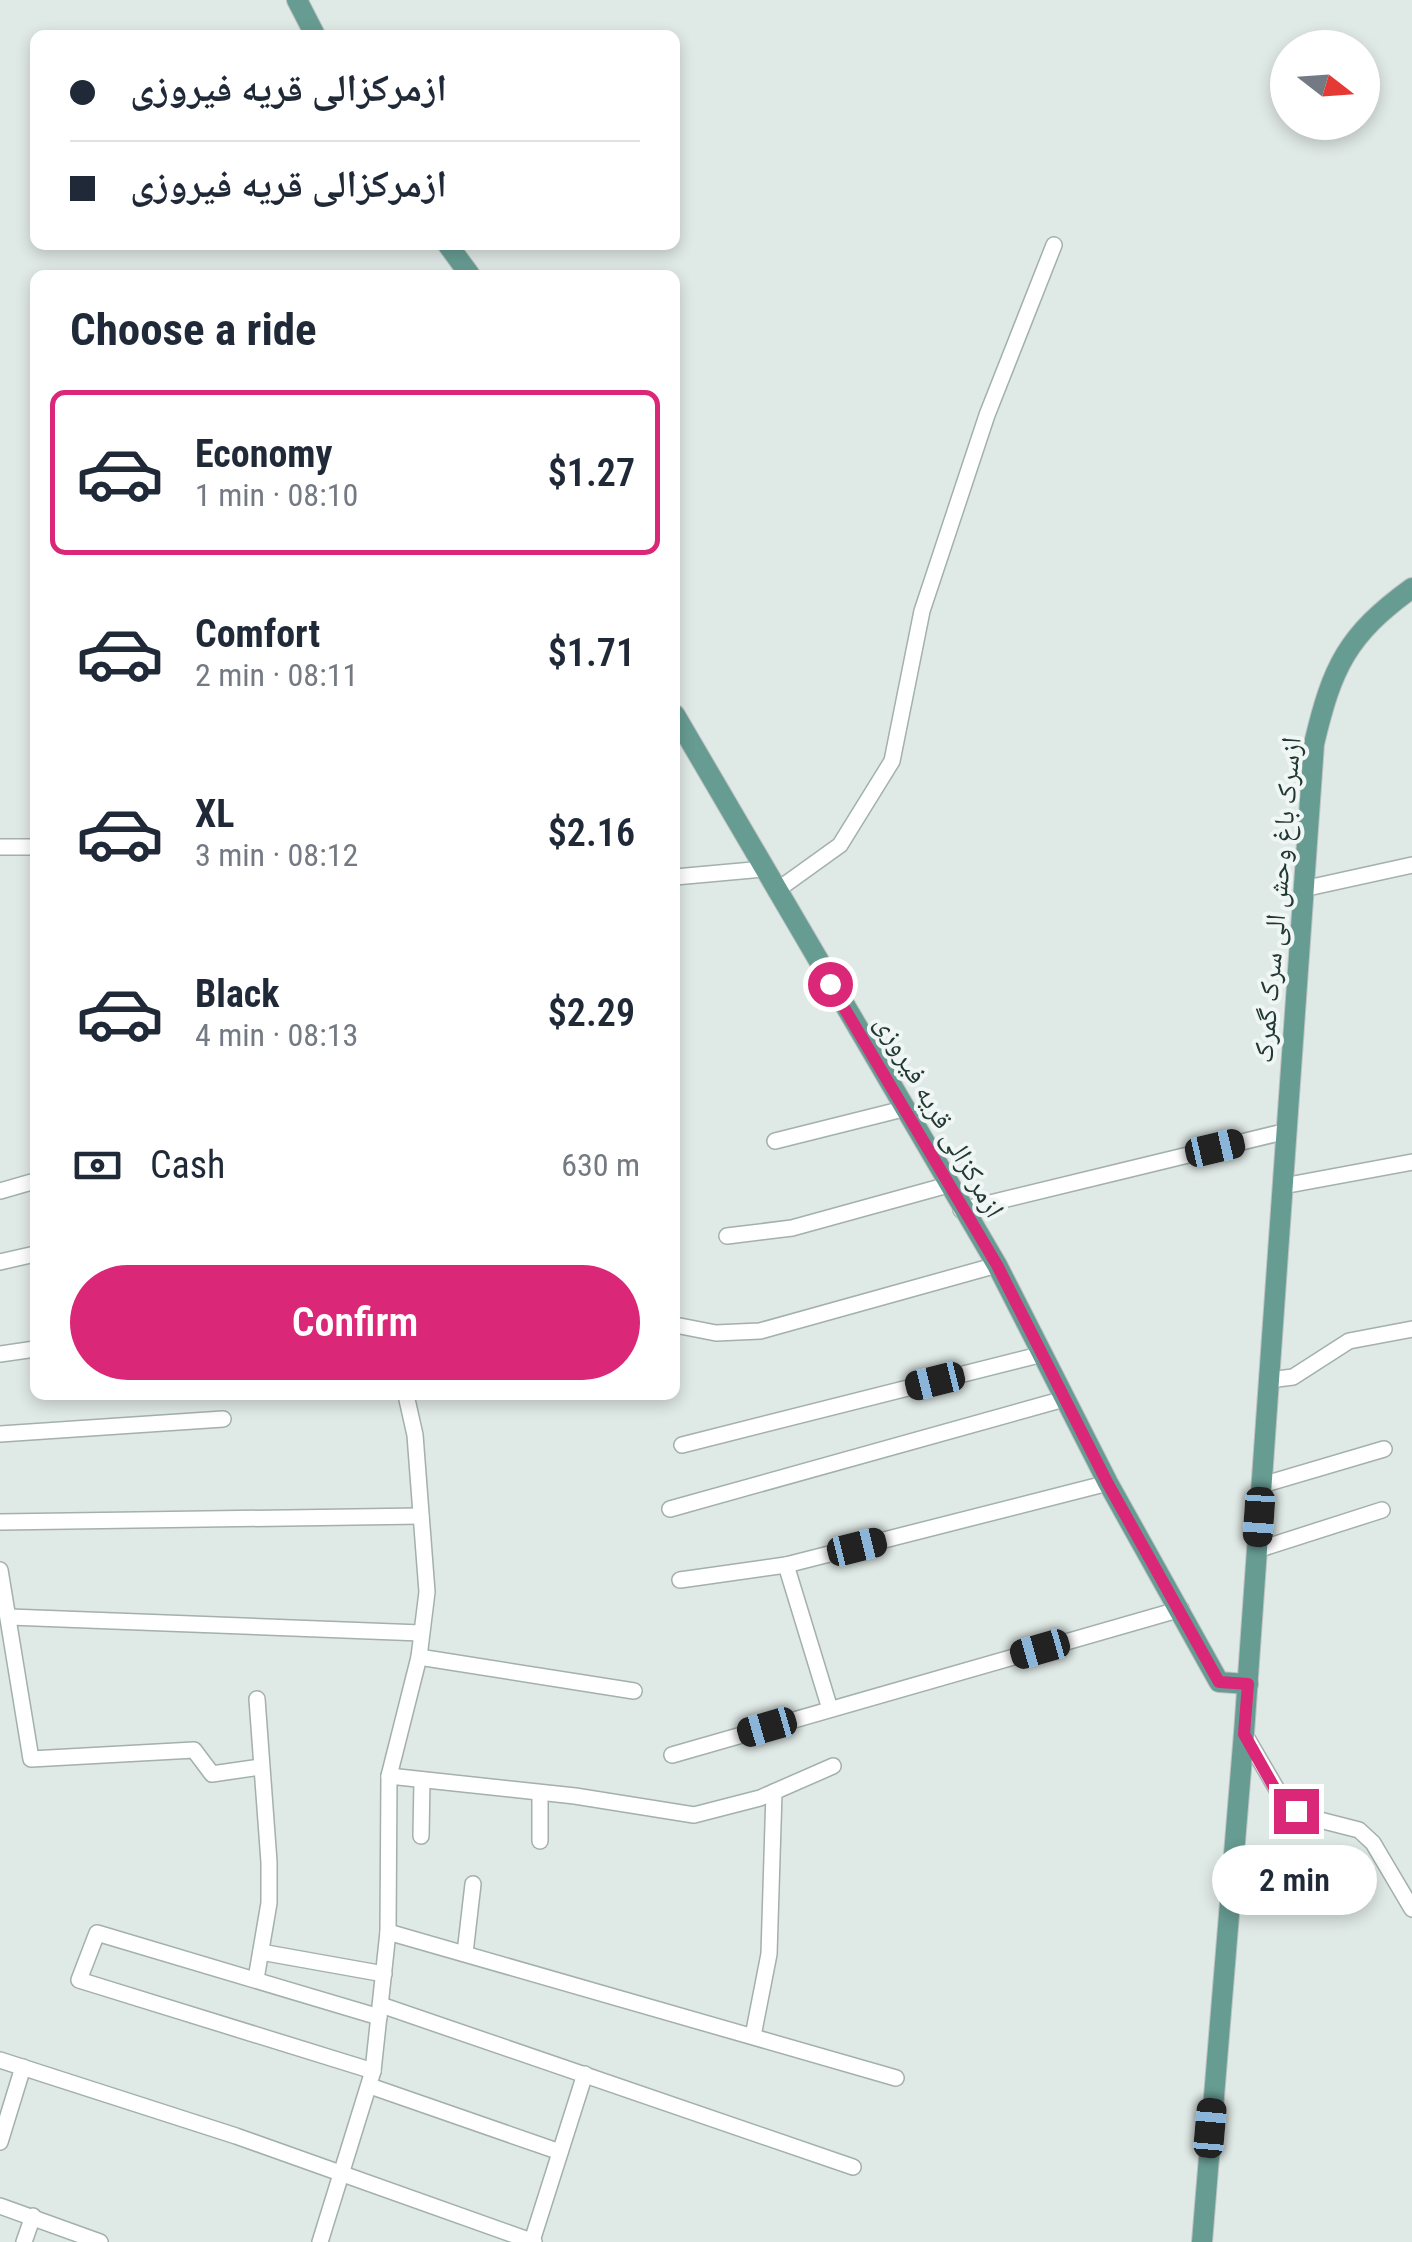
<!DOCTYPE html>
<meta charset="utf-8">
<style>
body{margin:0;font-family:"Roboto Condensed","Noto Naskh Arabic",sans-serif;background:#f2f2f3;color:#1f2937;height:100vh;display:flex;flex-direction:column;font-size:38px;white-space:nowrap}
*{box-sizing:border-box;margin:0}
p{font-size:32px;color:#747a83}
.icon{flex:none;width:55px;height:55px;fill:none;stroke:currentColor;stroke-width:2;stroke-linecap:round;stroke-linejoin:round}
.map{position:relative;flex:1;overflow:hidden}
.sheet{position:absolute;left:30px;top:270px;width:650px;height:1130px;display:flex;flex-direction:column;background:#fff;border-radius:15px;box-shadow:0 5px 15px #0003}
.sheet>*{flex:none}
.hud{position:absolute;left:30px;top:30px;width:650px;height:220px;border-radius:15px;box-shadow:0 5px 15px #0003;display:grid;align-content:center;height:220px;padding:0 40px;background:#fff}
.needle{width:65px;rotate:107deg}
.tools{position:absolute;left:1270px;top:30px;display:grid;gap:20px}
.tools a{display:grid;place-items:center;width:110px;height:110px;border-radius:50%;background:#fff;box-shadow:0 5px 15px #0003;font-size:50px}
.end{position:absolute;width:45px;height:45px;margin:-22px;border:12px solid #db2777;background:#fff;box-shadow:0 0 0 5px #fff}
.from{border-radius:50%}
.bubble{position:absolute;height:70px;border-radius:35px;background:#fff;box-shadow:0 5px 15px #0003;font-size:32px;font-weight:600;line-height:70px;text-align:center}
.car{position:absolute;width:30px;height:60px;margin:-30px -15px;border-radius:12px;box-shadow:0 0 8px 2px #0007;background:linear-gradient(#222 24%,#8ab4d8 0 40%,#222 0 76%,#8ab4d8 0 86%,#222 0)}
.hud b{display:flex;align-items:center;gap:35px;height:95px;font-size:38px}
.hud b+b{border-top:2px solid #e0e1e3}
.hud i{width:25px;height:25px;background:#1f2937}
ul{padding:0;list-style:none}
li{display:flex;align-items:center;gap:30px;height:165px;margin:0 20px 15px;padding:0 20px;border:5px solid transparent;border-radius:15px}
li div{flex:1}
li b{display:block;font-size:38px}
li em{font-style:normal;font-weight:600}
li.current{border-color:#db2777}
li>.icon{width:90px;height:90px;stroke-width:1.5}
h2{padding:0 40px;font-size:45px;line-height:120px}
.pay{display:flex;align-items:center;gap:25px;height:110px;padding:0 40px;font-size:38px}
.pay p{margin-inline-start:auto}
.primary-button{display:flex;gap:20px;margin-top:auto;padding:20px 40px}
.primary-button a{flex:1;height:115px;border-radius:60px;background:#db2777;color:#fff;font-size:40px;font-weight:600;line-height:115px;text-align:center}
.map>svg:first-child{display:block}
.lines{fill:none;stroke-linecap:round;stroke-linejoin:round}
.minor-casing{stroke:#a3b0ad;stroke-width:18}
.major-casing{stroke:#bdc3c2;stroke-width:22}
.minor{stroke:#fff;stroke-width:15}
.major{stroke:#679c93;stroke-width:20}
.route{stroke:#db2777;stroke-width:12}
.labels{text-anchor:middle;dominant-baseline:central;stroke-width:8;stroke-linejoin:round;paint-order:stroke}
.street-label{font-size:28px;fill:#223834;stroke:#eff6f3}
</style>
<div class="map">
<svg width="1412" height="2242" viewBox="0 0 1412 2242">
<rect width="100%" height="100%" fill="#dfe9e6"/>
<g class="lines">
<g class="minor-casing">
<g id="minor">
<polyline points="0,847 35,847"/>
<polyline points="675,877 764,869"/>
<polyline points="1303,889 1412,865"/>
<polyline points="776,891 840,845 892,761 922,611 987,415 1054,245"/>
<polyline points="775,1141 903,1109"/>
<polyline points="1283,1186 1412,1162"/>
<polyline points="0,1191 35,1181"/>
<polyline points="961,1210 1287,1131"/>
<polyline points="727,1236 792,1228 948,1185"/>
<polyline points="0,1262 35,1254"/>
<polyline points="675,1325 716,1333 760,1331 997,1265"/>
<polyline points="0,1354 35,1349"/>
<polyline points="1269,1380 1293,1377 1349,1341 1412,1329"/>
<polyline points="0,1434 223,1419"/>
<polyline points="682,1445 1043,1354"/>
<polyline points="1262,1485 1384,1449"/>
<polyline points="670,1509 1064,1399"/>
<polyline points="0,1522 421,1516"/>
<polyline points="1257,1550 1382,1510"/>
<polyline points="786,1565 830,1709"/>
<polyline points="0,1570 31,1759 194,1750 212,1774 260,1767"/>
<polyline points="680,1580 786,1565 1108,1483"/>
<polyline points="10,1617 421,1633"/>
<polyline points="419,1657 634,1691"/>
<polyline points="1244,1733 1283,1800 1312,1818 1359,1830 1373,1843 1412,1909"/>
<polyline points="672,1755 1181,1609"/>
<polyline points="389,1776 575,1796 694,1815 760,1798 833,1766"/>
<polyline points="421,1836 422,1780"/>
<polyline points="540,1841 540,1793"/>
<polyline points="388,1932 896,2078"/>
<polyline points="261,1952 384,1974"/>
<polyline points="465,1953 473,1884"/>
<polyline points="256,1979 269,1903 269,1862 257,1699"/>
<polyline points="381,2005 853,2167"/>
<polyline points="753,2036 769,1954 774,1792"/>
<polyline points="0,2060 236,2136 534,2242"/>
<polyline points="373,2071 79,1980 97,1933 379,2017"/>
<polyline points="370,2086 560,2152"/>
<polyline points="0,2142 23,2067"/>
<polyline points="0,2206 100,2242"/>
<polyline points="532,2241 585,2074"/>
<polyline points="24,2242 33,2216"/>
<polyline points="320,2242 373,2071 388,1932 389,1776 419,1657 427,1592 415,1435 406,1395"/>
</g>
</g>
<g class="major-casing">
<g id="major">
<polyline points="297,0 315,35"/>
<polyline points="448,245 470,275"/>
<polyline points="675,715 997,1265 1108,1483 1219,1682 1248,1684"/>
<path d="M1202 2242 1244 1733 1314 744C1332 667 1347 635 1412 588"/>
</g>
</g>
<use href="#minor" class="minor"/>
<use href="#major" class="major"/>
</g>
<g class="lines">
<polyline class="route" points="830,984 997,1265 1108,1484 1219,1682 1248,1684 1244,1734 1275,1789 1296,1811"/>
</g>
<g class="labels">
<g class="street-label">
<text transform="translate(1277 900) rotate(-85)">ازسرک باغ وحش الی سرک گمرک</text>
<text transform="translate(940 1116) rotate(60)">ازمرکزالی قریه فیروزی</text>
</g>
</g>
</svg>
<div class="tools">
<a><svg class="needle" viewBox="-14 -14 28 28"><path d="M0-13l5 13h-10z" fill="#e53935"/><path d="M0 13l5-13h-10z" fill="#747a83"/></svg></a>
</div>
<i class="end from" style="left:830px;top:984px"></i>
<i class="end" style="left:1296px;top:1811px"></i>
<div class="bubble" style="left:1212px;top:1845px;width:165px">2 min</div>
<i class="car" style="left:1215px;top:1148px;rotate:77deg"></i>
<i class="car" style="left:935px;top:1381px;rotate:256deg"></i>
<i class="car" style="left:1259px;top:1517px;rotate:184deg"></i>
<i class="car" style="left:857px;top:1547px;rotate:76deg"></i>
<i class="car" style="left:1040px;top:1649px;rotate:254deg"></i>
<i class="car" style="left:767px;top:1727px;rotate:254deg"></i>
<i class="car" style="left:1210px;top:2128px;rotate:5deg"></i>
<div class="hud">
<b><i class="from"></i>ازمرکزالی قریه فیروزی</b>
<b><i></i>ازمرکزالی قریه فیروزی</b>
</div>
<section class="sheet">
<h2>Choose a ride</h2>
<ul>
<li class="current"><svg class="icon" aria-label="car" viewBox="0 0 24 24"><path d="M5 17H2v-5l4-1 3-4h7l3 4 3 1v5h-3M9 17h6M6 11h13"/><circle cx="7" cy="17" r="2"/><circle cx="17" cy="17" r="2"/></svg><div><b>Economy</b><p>1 min · 08:10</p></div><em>$1.27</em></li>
<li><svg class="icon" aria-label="car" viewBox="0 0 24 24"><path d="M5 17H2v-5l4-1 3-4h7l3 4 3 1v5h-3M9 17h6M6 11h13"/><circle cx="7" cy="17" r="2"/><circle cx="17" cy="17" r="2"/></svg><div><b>Comfort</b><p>2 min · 08:11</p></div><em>$1.71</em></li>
<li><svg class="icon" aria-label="car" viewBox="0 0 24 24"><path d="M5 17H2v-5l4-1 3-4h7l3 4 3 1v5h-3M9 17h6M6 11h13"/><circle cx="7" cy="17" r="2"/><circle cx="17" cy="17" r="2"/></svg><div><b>XL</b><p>3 min · 08:12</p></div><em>$2.16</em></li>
<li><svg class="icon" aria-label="car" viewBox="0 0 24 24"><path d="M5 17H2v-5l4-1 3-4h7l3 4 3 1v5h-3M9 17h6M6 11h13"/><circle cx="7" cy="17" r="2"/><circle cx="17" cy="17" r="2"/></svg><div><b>Black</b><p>4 min · 08:13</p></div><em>$2.29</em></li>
</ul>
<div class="pay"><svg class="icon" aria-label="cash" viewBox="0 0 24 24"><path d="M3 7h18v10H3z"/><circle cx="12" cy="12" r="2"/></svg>Cash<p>630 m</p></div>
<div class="primary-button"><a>Confirm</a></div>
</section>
</div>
